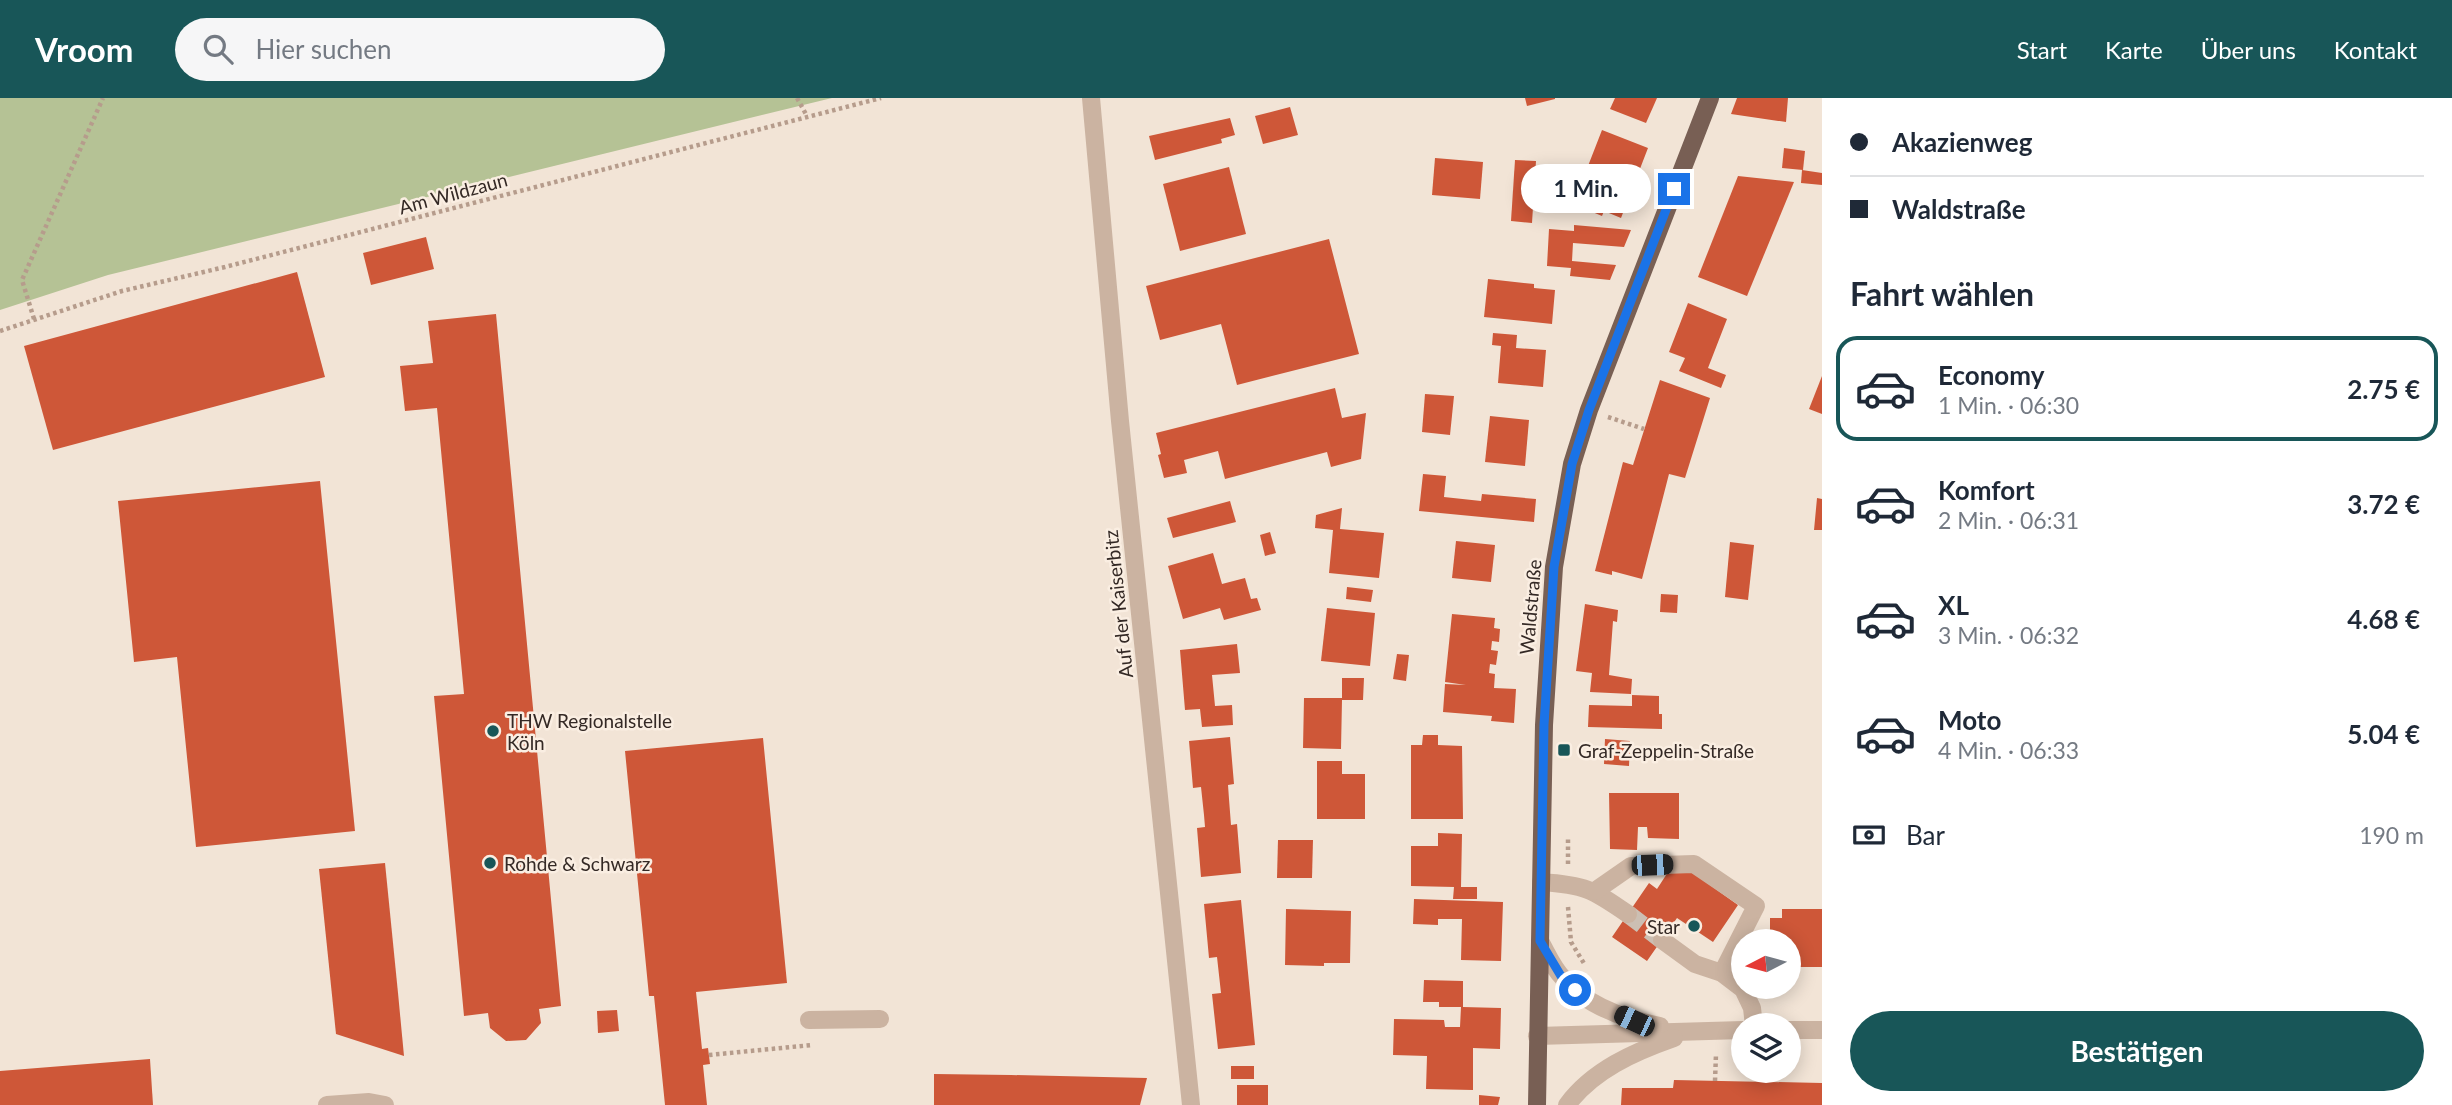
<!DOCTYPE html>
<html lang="de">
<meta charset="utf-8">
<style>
body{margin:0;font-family:Lato,sans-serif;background:#f6f6f7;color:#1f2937;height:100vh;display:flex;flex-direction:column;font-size:26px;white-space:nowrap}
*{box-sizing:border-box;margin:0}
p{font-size:23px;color:#747a83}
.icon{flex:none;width:38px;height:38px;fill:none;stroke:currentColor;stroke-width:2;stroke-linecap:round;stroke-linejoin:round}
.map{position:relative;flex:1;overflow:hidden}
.sheet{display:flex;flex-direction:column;background:#fff;width:630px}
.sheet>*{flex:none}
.top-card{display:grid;align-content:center;height:154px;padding:0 28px;background:#fff}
.needle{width:46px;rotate:264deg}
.buttons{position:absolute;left:1731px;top:831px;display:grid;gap:14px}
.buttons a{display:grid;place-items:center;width:70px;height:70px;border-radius:50%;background:#fff;box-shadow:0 4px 18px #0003;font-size:35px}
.end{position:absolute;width:32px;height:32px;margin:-16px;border:9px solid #1a73e8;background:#fff;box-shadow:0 0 0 4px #fff}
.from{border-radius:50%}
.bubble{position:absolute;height:49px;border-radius:24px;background:#fff;box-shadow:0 4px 18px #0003;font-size:23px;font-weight:700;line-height:49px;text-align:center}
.car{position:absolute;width:21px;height:42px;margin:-21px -10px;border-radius:9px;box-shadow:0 0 5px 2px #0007;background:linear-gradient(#222 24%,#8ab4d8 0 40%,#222 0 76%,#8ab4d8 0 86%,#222 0)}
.top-card b{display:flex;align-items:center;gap:24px;height:66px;font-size:26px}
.top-card b+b{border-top:2px solid #e0e1e3}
.top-card i{width:18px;height:18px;background:#1f2937}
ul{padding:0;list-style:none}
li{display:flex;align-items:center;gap:21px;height:105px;margin:0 14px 10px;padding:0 14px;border:4px solid transparent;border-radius:21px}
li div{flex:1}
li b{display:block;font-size:26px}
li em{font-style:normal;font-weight:700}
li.active{border-color:#185658}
li>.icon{width:63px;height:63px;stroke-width:1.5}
h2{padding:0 28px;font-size:32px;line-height:84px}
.pay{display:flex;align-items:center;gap:18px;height:77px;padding:0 28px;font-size:26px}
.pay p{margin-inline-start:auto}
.action{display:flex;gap:14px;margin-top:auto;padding:14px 28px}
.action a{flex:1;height:80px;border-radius:42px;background:#185658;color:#fff;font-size:28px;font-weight:700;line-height:80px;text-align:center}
header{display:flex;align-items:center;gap:42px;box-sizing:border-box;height:98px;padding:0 35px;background:#185658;color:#fff}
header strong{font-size:33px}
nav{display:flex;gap:38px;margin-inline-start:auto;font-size:24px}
.search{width:490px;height:63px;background:#f6f6f7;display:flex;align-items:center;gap:18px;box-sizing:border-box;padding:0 24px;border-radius:38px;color:#747a83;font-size:26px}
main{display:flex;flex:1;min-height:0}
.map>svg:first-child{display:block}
.green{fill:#b5c295}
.building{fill:#ce5738}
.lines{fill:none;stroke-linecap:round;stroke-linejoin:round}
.minor-tunnel{stroke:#ccbfb3;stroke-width:18;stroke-dasharray:18 9;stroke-linecap:butt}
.path{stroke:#b69c8c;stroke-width:4.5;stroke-dasharray:3.5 3.5;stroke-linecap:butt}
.minor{stroke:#cbb3a1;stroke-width:18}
.major{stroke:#785f54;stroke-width:18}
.route{stroke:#1a73e8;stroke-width:9}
.poi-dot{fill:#185658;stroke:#faeee2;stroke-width:2.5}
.labels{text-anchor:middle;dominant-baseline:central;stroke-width:5;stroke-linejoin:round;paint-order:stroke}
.street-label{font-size:19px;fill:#342925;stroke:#faeee2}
.poi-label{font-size:19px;fill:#342925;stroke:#faeee2;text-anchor:start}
</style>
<header>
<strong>Vroom</strong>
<div class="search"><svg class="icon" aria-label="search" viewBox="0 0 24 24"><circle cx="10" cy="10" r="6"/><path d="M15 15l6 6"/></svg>Hier suchen</div>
<nav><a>Start</a><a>Karte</a><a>Über uns</a><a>Kontakt</a></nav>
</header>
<main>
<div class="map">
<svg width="1822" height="1007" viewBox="0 0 1822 1007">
<rect width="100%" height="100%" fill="#f2e4d6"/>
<polygon class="green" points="0,0 832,0 108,177 0,212"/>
<g class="building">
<polygon points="1525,0 1555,0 1555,1 1527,8"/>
<polygon points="1615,0 1657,0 1646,25 1610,11"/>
<polygon points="1737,0 1788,0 1786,24 1731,16"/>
<polygon points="1290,9 1298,37 1263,46 1255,18"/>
<polygon points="1230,20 1235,37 1221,41 1222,45 1155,62 1149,38"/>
<polygon points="1602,32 1648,50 1621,120 1604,113 1602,118 1561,101 1569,81 1581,86"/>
<polygon points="1784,50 1805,53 1803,72 1782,70"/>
<polygon points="1435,60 1483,64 1480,101 1432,97"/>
<polygon points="1515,62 1536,63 1532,125 1511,123"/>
<polygon points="1229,69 1246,136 1180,153 1163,86"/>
<polygon points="1802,72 1822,75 1822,87 1801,85"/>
<polygon points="1738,78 1794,84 1747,198 1698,179"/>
<polygon points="1574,127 1631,132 1624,149 1573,145 1572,163 1616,167 1610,182 1570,178 1571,170 1547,168 1549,131 1574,133"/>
<polygon points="426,139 434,171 371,187 363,155"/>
<polygon points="1329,141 1359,256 1237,287 1221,226 1160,242 1146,188"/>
<polygon points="297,174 325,279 53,352 24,248"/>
<polygon points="1488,181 1534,186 1534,190 1555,192 1552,226 1484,219"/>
<polygon points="1688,205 1727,221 1708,270 1726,277 1721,290 1679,273 1685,260 1669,254"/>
<polygon points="496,216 561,908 539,911 541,925 526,942 506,943 490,930 488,915 464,918 434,598 464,596 437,310 405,313 400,268 433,265 428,223"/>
<polygon points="1493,235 1517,237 1516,250 1546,252 1543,289 1498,285 1501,248 1492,247"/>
<polygon points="1822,278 1822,316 1809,311"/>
<polygon points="1660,282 1710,300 1685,380 1669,376 1642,481 1612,473 1612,477 1595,473 1623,364 1633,367"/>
<polygon points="1335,290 1342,320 1366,315 1361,361 1331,369 1327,354 1225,381 1218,353 1184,362 1187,375 1164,380 1158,357 1161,356 1156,335"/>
<polygon points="1425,296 1454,298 1450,337 1422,334"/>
<polygon points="1490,318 1529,322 1525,368 1485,364"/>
<polygon points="1423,376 1446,378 1444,399 1481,403 1482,396 1536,401 1534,424 1419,413"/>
<polygon points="320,383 355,733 196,749 177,559 134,564 118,403"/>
<polygon points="1817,400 1822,401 1822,432 1814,432"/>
<polygon points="1230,403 1236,424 1173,440 1167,420"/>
<polygon points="1342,410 1340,431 1384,435 1379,480 1329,475 1333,432 1315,430 1316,417"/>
<polygon points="1270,434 1276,455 1265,458 1260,437"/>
<polygon points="1456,443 1495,447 1491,484 1452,480"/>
<polygon points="1730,444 1754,447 1748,502 1725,499"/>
<polygon points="1213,455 1222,486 1245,480 1251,501 1257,500 1261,512 1224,522 1220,510 1183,521 1168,468"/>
<polygon points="1347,489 1373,492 1371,504 1346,501"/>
<polygon points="1661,496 1678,497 1677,515 1660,514"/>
<polygon points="1585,506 1618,512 1617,524 1613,523 1609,577 1632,581 1631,596 1590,594 1592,575 1576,573"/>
<polygon points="1327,510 1375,515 1370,568 1321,563"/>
<polygon points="1452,516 1495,520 1494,530 1500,531 1499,544 1492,543 1491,552 1498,553 1496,567 1490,566 1489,575 1495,576 1494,590 1516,591 1514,625 1491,623 1492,618 1443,614 1445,586 1466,587 1445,584"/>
<polygon points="1237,546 1240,575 1212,577 1215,608 1232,607 1233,627 1202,629 1200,611 1185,612 1180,552"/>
<polygon points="1397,556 1409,557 1406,583 1393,581"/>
<polygon points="1342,580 1364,580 1363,602 1342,602 1341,651 1303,650 1304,600 1342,600"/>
<polygon points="1632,597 1659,598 1659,616 1662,616 1662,631 1588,629 1589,607 1632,608"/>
<polygon points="1423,637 1438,637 1438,647 1462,648 1463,721 1411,721 1411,647 1422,647"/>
<polygon points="1230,639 1234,686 1228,687 1229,701 1231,727 1237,726 1241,775 1201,779 1197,730 1205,729 1204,717 1201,689 1193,690 1189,643"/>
<polygon points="763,640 787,885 696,894 702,951 708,950 710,966 703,967 707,1007 665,1007 654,898 649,898 625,653"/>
<polygon points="1605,641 1630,643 1629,668 1604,666"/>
<polygon points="1317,663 1342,663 1342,676 1365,676 1365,721 1317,721"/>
<polygon points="1609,695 1679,695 1679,741 1648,740 1647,729 1638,729 1637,752 1610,751"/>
<polygon points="1438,735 1462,736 1461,789 1477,789 1477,801 1453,801 1454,789 1411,788 1411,748 1438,748"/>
<polygon points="1278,742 1313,742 1312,780 1277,780"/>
<polygon points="385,765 398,895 404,958 336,936 319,771"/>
<polygon points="1670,771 1689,772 1738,807 1713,844 1677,820 1647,863 1612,839 1649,785 1657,791"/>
<polygon points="1414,801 1503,804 1501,863 1461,862 1462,821 1438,821 1438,827 1413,826"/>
<polygon points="1241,802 1255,947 1218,951 1212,896 1221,895 1217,859 1209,860 1204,806"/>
<polygon points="1286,811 1351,813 1350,865 1324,865 1324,868 1285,867"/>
<polygon points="1782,811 1822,811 1822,869 1788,869 1788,844 1770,844 1770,820 1782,820"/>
<polygon points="1424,882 1463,883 1463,909 1501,910 1500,951 1473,950 1473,992 1426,991 1427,958 1393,957 1394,921 1444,922 1445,929 1460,929 1461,909 1439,909 1439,904 1423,904"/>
<polygon points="617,912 619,933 598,935 597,913"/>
<polygon points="150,961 153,1007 0,1007 0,973"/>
<rect x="1231" y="968" width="23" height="13"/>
<polygon points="934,976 1011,977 1147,980 1140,1007 934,1007"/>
<polygon points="1674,982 1822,985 1822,1007 1621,1007 1622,990 1673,990"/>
<rect x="1237" y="987" width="31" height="20"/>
<polygon points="1479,997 1500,999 1498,1007 1479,1007"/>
</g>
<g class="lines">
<polyline class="minor-tunnel" points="1628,816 1662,842"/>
<g class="path">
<polyline points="797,0 807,18"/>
<polyline points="34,221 22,182 103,0"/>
<polyline points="0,233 122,193 225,169 881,0"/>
<polyline points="1608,319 1644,331"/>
<polyline points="1568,766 1568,739"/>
<polyline points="1568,809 1571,844 1585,867"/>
<polyline points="709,957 812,947"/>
<polyline points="1715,983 1716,956"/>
<polyline points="1771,984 1771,973"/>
</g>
<g class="minor">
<polyline points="1091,0 1120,323 1191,1007"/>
<path d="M1541 784C1585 787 1592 791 1628 816"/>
<polyline points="1595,793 1631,768 1694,766 1756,808 1722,875"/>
<polyline points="1662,842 1695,866 1722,875 1743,891 1752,910 1754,928"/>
<path d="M1540 843C1547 855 1553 870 1563 880 1586 908 1625 921 1660 928"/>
<polyline points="809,922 880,921"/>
<polyline points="1788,932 1822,932"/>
<polyline points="1537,938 1743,932"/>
<polyline points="327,1007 369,1004 385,1007"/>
<path d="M1567 1007C1593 972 1634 954 1674 940"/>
</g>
<polyline class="major" points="1537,1007 1544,627 1554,469 1572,366 1589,312 1710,0"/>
</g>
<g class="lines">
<polyline class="route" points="1575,892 1561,878 1540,843 1544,627 1554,469 1572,366 1589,312 1674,91"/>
</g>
<g class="poi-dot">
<circle cx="493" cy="633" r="7"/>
<rect x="1557" y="645" width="14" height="14" rx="3.5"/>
<circle cx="490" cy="765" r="7"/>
<circle cx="1694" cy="828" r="7"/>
</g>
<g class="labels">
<g class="street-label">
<text transform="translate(453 95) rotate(-15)">Am Wildzaun</text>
<text transform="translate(1118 506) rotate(-96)">Auf der Kaiserbitz</text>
<text transform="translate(1530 509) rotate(-85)">Waldstraße</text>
</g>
<g class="poi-label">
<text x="507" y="622">THW Regionalstelle<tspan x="507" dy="22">Köln</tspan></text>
<text x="1578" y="652">Graf-Zeppelin-Straße</text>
<text x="504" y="765">Rohde &amp; Schwarz</text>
<text x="1680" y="828" text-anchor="end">Star</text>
</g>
</g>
</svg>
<div class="buttons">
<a><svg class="needle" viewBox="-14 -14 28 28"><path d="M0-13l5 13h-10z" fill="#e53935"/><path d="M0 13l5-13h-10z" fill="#747a83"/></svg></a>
<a><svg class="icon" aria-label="layers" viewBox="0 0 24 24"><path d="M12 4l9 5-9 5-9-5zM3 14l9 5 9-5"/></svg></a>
</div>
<i class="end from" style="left:1575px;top:892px"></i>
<i class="end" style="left:1674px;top:91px"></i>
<div class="bubble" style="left:1521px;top:66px;width:130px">1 Min.</div>
<i class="car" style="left:1652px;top:767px;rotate:88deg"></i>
<i class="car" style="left:1634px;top:923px;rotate:295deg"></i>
</div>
<section class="sheet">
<div class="top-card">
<b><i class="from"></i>Akazienweg</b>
<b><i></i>Waldstraße</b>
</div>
<h2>Fahrt wählen</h2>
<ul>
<li class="active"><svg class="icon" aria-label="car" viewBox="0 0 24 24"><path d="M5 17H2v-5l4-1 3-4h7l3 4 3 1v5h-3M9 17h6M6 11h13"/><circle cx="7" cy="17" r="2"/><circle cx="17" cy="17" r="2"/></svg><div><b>Economy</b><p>1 Min. · 06:30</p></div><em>2.75 €</em></li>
<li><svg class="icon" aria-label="car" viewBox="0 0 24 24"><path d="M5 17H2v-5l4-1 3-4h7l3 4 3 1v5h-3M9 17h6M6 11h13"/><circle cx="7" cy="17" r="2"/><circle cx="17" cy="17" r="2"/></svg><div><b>Komfort</b><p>2 Min. · 06:31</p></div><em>3.72 €</em></li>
<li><svg class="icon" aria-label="car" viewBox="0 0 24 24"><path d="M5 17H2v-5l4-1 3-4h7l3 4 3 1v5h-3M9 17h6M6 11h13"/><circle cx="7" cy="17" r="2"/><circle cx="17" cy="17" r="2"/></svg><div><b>XL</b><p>3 Min. · 06:32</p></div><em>4.68 €</em></li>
<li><svg class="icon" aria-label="car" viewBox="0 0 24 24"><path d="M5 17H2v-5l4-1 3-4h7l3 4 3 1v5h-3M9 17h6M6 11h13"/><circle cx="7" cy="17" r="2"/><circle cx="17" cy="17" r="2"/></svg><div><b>Moto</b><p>4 Min. · 06:33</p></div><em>5.04 €</em></li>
</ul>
<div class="pay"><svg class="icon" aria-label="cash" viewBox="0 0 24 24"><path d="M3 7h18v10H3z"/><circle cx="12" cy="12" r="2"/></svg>Bar<p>190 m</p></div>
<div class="action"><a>Bestätigen</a></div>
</section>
</main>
